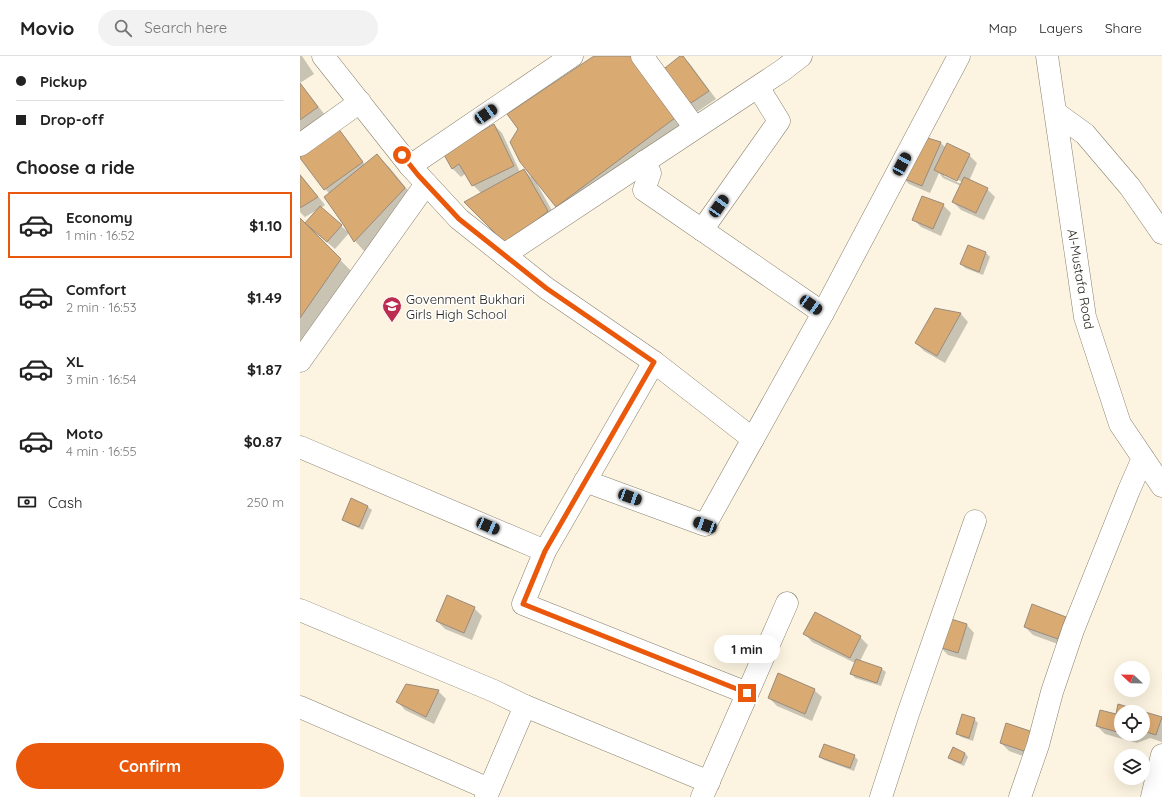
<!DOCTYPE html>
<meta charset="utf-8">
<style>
body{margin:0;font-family:Quicksand,sans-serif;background:#f2f2f2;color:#222;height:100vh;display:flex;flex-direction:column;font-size:15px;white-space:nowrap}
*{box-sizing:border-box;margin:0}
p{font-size:13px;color:#767676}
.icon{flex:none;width:22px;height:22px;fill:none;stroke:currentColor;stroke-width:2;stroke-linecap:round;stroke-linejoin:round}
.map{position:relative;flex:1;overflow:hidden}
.sheet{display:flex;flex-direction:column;background:#fff;width:300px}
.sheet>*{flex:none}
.hud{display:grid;align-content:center;height:88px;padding:0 16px;background:#fff}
.needle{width:26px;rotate:292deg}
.fabs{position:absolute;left:814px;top:605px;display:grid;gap:8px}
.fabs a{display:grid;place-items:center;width:36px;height:36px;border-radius:50%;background:#fff;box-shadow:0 4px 16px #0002;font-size:20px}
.end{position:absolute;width:18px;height:18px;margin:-9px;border:5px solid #ea580c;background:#fff;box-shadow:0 0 0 2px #fff}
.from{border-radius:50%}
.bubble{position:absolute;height:28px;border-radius:14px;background:#fff;box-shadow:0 4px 16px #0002;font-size:13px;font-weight:700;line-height:28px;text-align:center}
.car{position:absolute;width:12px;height:24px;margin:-12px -6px;border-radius:5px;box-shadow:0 0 3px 1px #0007;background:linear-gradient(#222 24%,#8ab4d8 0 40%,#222 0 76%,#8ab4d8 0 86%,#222 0)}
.hud b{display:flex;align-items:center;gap:14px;height:38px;font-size:15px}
.hud b+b{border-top:1px solid #e0e0e0}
.hud i{width:10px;height:10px;background:#222}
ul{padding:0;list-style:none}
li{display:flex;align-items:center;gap:12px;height:66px;margin:0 8px 6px;padding:0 8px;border:2px solid transparent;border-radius:0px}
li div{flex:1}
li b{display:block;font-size:15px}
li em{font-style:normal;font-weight:700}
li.selected{border-color:#ea580c}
li>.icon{width:36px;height:36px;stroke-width:1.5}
h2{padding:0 16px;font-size:18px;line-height:48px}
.pay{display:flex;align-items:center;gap:10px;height:44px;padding:0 16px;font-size:15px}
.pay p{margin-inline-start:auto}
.cta{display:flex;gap:8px;margin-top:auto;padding:8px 16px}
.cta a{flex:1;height:46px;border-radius:24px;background:#ea580c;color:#fff;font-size:16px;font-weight:700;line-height:46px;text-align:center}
header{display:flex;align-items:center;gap:24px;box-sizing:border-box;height:56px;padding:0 20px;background:#fff;border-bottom:1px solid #e0e0e0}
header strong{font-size:19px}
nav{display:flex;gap:22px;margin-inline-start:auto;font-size:14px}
.search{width:280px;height:36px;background:#f2f2f2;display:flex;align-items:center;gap:10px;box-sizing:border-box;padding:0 14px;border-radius:22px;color:#767676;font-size:15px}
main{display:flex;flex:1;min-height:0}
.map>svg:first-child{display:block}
.shadow{fill:#0003;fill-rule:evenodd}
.building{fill:#daaa73;stroke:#9a8b7c}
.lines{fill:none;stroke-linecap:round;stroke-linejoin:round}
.minor-casing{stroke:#89816f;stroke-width:23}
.minor{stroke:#fff;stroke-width:22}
.route{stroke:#ea580c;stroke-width:5}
.labels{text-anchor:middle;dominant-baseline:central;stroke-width:3;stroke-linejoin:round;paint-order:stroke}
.street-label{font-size:13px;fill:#232019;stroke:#fff}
.poi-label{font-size:13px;fill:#232019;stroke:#fff;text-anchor:start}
</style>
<header>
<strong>Movio</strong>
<div class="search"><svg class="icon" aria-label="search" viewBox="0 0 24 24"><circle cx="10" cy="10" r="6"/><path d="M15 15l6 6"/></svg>Search here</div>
<nav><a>Map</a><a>Layers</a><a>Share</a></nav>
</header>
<main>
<section class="sheet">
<div class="hud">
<b><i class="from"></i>Pickup</b>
<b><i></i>Drop-off</b>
</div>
<h2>Choose a ride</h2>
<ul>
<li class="selected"><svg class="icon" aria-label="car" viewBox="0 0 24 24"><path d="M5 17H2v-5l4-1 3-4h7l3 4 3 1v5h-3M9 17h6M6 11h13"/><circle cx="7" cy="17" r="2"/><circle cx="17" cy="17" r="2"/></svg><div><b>Economy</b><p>1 min · 16:52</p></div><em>$1.10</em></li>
<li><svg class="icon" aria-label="car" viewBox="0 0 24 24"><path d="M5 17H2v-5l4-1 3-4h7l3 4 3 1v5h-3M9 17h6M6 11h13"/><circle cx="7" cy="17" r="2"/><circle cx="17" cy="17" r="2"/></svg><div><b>Comfort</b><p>2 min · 16:53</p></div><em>$1.49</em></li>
<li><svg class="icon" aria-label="car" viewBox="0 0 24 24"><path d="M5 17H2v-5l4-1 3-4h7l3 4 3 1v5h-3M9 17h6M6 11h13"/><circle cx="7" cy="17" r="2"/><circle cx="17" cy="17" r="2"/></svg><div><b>XL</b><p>3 min · 16:54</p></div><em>$1.87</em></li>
<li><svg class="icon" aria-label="car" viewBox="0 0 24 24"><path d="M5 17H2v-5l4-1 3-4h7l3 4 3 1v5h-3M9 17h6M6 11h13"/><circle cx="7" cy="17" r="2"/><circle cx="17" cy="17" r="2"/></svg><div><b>Moto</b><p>4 min · 16:55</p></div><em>$0.87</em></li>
</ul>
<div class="pay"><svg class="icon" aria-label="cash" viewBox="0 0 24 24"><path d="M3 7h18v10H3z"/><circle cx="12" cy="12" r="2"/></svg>Cash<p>250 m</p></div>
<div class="cta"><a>Confirm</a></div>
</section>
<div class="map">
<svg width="862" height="741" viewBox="0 0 862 741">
<rect width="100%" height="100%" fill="#fcf4e0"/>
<g class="shadow">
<polygon points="0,0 2,0 14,18 0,27 25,59 0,77"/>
<polygon points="296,0 394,74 272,166 257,151 238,127 237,128 259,167 219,200 181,137 173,129 166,117 161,121 153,113 145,97 194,69 202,77 220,116 224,114 231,121"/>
<polygon points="382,0 390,8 416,43 394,58 361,16"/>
<polygon points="37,73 45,81 65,109 77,99 89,111 116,144 66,197 55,185 44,168 30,138 25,133"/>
<path d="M622 81 641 87 646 92 669 99 677 107 669 125 687 133 695 141 684 164 661 154 653 146 661 130 643 122 639 117 630 137 609 128 602 121ZM644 117 662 126 661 128 644 120Z"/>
<polygon points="0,118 25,149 21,152 49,177 35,193 14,175 17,154 5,161 0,156"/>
<polygon points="643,149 651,157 641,180 621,171 613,163"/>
<polygon points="0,163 55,219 0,290"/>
<polygon points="668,190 686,197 690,201 683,219 665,212 661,208"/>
<polygon points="635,253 661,258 668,266 645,307 624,295 616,287"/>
<polygon points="51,444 68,451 72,454 63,474 47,467 43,463"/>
<polygon points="733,550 766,561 774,569 766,591 733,579 725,571"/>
<polygon points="174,552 182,560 172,584 145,573 137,565"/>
<polygon points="667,569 674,577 666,604 648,599 640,591"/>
<polygon points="505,578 560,581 568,589 560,605 582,613 586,616 581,630 555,622 552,618 555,607 512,586"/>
<polygon points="106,629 138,635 146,643 134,668 105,654 98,646"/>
<polygon points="514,634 522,641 512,665 477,650 469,642"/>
<polygon points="819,649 843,656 821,656 821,678 843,678 843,656 862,662 862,686 850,682 837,687 805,678 797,670 816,659"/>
<polygon points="674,663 678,667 673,685 661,681 657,677"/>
<polygon points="707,668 734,704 709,695 701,687"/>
<polygon points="665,697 668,701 664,710 653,705 649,701"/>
<polygon points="554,700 558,704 554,715 524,704 520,701"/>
</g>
<g class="building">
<polygon points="294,0 335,0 379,59 256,151 220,106 210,86 218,73 207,58"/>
<polygon points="380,0 383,0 409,35 385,51 360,16"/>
<polygon points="0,27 18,51 0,64"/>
<polygon points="194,68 214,110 172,130 159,108 152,113 143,97"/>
<polygon points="38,72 63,106 24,134 0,102 0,100"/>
<polygon points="621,80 641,86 622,130 600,121"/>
<polygon points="647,87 670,98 657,125 634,114"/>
<polygon points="77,98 105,132 54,186 43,168 24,141"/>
<polygon points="224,113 248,155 207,189 164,146"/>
<polygon points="0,119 18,141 0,152"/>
<polygon points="664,121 688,132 676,157 652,146"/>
<polygon points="622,140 644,148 633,173 612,164"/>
<polygon points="20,150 42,169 27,186 5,167"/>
<polygon points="0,162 41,203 0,262"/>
<polygon points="668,189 686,196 679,216 660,208"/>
<polygon points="635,252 661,257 637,300 615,287"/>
<polygon points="51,442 68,450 59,471 42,464"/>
<polygon points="147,539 175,551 164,577 136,565"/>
<polygon points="732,548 766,561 758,583 724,571"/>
<polygon points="515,556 561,580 550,602 503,578"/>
<polygon points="648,562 667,568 658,597 639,591"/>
<polygon points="556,603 582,612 577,627 550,618"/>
<polygon points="478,617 515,633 505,658 468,642"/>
<polygon points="106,628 139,634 126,661 96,646"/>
<polygon points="818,648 862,661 856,679 843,675 843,656 821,656 821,677 796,670 800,654 816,658"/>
<polygon points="662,658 675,662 669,682 656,678"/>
<polygon points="706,667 733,676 727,696 700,687"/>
<polygon points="524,688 555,699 550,712 519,701"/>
<polygon points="653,691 665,697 661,707 648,702"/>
</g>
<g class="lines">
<g class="minor-casing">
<g id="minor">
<polyline points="23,0 110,110 159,163 246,232 354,306 453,383"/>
<polyline points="342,0 395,72"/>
<polyline points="747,0 785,261 820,368 862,430"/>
<polyline points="756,57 785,78 830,131 862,177"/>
<polyline points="0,89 60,46"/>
<polyline points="344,106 350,117 344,134 523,257"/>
<polyline points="110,110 272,0"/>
<polyline points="402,174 479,65 458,31"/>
<polyline points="204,199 483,14 501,0"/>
<polyline points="0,305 126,128"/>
<polyline points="354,306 245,495 223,548 447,637"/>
<polyline points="0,391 245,495"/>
<polyline points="285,425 405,469 523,257 659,0"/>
<polyline points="0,554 194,635 225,650 409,726"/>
<polyline points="0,651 189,733"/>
<polyline points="186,741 225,650"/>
<polyline points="402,741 487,547"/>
<polyline points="581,741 608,658 675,465"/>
<polyline points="720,741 738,689 752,636 773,574 829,434 843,402"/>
<polyline points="852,741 862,699"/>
</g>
</g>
<use href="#minor" class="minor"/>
</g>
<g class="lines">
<polyline class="route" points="102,99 118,119 159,163 246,232 354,306 245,495 223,548 447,637"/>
</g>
<defs>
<g id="school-pin" transform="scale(1)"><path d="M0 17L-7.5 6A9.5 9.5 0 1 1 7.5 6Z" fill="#bc2c51" stroke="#fff"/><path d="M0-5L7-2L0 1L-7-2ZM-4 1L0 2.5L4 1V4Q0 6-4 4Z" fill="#fff"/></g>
</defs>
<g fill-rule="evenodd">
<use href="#school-pin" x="92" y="250"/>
</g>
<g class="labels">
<g class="street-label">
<text transform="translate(781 223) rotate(80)">Al-Mustafa Road</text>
</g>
<g class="poi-label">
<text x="106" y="243">Govenment Bukhari<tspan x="106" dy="15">Girls High School</tspan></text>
</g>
</g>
</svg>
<div class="fabs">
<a><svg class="needle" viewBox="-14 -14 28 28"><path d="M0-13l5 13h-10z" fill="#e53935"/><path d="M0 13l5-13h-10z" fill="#767676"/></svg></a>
<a><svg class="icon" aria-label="locate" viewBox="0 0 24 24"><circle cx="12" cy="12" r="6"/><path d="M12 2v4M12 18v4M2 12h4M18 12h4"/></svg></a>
<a><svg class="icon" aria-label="layers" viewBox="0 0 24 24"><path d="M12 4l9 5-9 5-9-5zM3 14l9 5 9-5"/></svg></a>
</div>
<i class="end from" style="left:102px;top:99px"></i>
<i class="end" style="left:447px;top:637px"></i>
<div class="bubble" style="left:414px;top:579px;width:66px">1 min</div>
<i class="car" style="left:186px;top:58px;rotate:56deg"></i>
<i class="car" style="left:602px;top:108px;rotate:28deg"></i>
<i class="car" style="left:419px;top:150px;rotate:35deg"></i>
<i class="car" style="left:511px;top:249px;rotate:124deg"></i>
<i class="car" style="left:330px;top:441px;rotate:110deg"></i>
<i class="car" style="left:405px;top:469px;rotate:290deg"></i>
<i class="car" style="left:188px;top:470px;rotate:113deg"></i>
</div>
</main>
